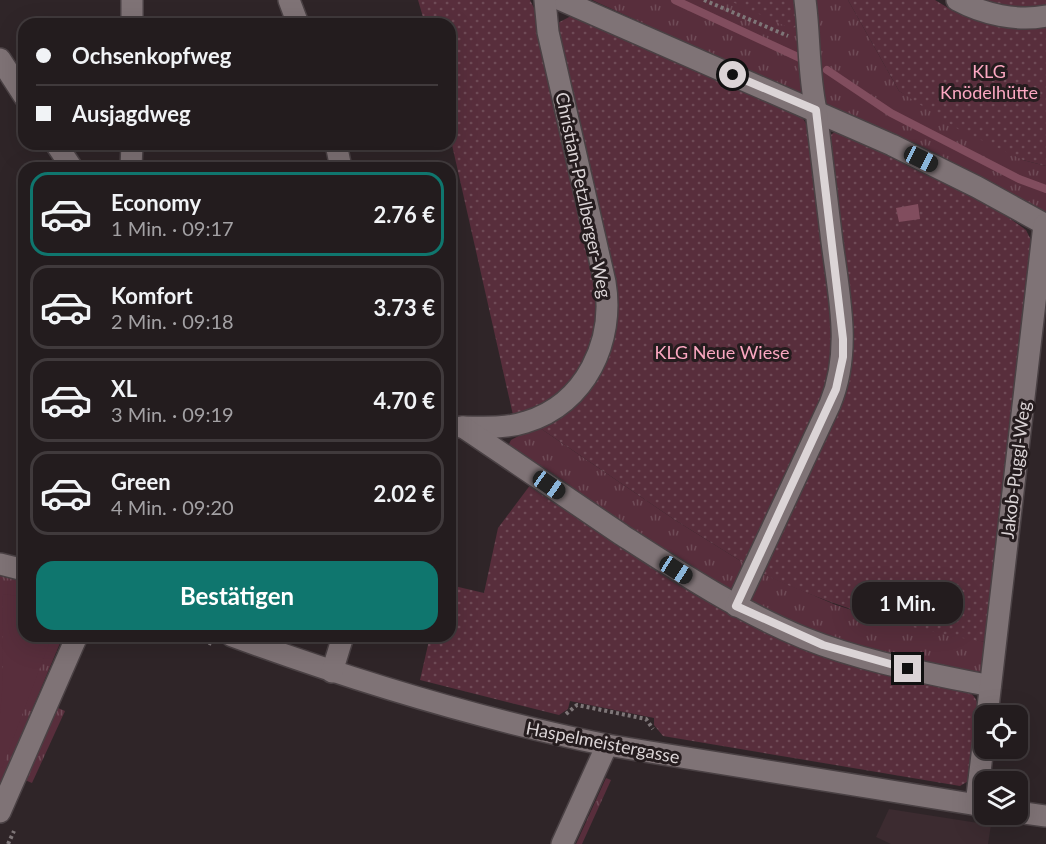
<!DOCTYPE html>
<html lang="de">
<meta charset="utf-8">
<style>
body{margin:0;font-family:Lato,sans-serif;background:#2b2527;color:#f1f3f6;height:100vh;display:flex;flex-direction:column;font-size:22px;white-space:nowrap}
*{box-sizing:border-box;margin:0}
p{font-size:20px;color:#a3a1a4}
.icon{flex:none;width:33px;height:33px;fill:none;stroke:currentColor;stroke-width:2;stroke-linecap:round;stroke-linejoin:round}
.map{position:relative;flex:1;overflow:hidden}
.panel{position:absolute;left:18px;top:162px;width:438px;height:480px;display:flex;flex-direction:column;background:#231c1e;border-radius:18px;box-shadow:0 6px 24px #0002,0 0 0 2px #403a3c}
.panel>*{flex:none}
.banner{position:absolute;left:18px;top:18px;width:438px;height:132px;border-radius:18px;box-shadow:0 6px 24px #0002,0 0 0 2px #403a3c;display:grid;align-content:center;height:132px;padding:0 18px;background:#231c1e}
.fabs{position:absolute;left:974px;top:705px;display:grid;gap:12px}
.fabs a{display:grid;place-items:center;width:54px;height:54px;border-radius:12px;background:#231c1e;box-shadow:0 6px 24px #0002,0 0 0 2px #403a3c;font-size:30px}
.end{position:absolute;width:27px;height:27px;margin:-14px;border:8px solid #dbd4d6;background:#111;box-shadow:0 0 0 3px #111}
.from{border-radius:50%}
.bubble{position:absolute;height:42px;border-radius:18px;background:#231c1e;box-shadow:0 6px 24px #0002,0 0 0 2px #403a3c;font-size:20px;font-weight:700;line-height:42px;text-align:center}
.car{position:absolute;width:18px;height:36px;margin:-18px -9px;border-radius:8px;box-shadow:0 0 4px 2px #0007;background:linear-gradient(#222 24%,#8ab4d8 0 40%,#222 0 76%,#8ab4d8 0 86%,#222 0)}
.banner b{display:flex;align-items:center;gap:21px;height:57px;font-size:22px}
.banner b+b{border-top:2px solid #403a3c}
.banner i{width:15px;height:15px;background:#f1f3f6}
ul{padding:10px 0 0;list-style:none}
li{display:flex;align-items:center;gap:18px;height:84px;margin:0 12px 9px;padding:0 6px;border:3px solid #403a3c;border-radius:18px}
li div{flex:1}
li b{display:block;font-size:22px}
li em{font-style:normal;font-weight:700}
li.selected{border-color:#0f766e}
li>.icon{width:54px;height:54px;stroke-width:1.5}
.primary-button{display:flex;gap:12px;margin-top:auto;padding:12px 18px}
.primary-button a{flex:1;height:69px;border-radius:18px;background:#0f766e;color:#fff;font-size:24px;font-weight:700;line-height:69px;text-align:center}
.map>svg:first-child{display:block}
.built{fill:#3c2b30}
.grass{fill:url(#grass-tufts)}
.park{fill:#582e3c}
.garden{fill:url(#garden-dots)}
.water{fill:#814d5e}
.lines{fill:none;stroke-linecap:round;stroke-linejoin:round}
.stream{stroke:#814d5e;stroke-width:8}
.minor-casing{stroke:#4a4144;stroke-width:24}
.path{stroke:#7e7678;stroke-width:4;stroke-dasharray:3 3;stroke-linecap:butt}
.minor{stroke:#7f7376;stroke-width:21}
.route{stroke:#dbd4d6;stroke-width:8}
.labels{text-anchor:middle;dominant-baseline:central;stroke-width:6;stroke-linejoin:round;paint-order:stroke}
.park-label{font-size:18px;fill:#fba7c1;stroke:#251c1e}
.street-label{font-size:18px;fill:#dbd4d6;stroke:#251c1e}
</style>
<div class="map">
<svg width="1046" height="844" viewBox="0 0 1046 844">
<defs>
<pattern id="grass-tufts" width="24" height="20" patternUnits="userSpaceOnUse" patternTransform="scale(1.5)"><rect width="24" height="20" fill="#582e3c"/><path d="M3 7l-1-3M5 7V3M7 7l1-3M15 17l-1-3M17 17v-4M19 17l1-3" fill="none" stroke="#6f4b57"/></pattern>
<pattern id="garden-dots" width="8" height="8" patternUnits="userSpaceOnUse" patternTransform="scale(1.5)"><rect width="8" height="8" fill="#582e3c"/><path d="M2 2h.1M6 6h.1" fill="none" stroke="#6f4b57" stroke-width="1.8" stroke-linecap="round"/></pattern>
</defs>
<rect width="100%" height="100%" fill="#2f2528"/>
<polygon class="built" points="889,809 991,825 988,844 891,844 876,837"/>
<g class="grass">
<polygon points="592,0 848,0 899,91 1023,160 1046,166 1046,217 951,164"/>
<polygon points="537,426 675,520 747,565 733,589 727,590 662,551 508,446 511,440"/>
<path d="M761 573 836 605 871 616 985 642 983 671 981 675 972 677 973 671C910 665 848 645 790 621 781 618 757 610 753 603 748 594 757 581 761 573Z"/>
<polygon points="0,576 24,581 24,636 63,636 0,786"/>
<polygon points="58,708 65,711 32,783 25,780"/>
<polygon points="606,778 611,780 582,844 576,844"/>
</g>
<polygon class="park" points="4,594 24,597 24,636 52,636 2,768 0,767 0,714 3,681 2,597"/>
<g class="garden">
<polygon points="418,0 530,0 536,12 600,302 595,338 570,386 528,413 513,415 450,136 450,24 425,24"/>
<polygon points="728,0 798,0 801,23 792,29"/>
<polygon points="848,0 935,0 955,12 998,26 1046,25 1046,166 1023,160 958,129 899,91"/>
<path d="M985 0H1046V5C1022 8 1008 7 985 0Z"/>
<path d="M571 16 793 110C803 116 805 121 809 131L835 339 831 377 747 565 675 520 537 426 608 349 554 25Z"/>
<path d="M837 130 943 180 998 210 1026 230 1031 240 985 642C907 629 833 607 761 573L841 395 827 138Z"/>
<path d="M531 484 693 594 745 621 879 672 929 684 967 691C974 695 977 699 978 707L970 780 960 786 663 736 654 725V718L570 701 568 709 559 715 420 680 430 636H450V585L484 593 498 528Z"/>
</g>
<polygon class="water" points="918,204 920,219 899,222 896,208"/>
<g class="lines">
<g class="stream">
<polyline points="675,0 800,58"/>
<polyline points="827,70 891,113 1019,179 1046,189"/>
</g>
<g class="minor-casing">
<g id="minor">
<polyline points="132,0 132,24"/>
<polyline points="289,0 298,24"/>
<polyline points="561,0 892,145 977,187 1046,225"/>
<path d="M957 0C983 14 1017 22 1046 16"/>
<polyline points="0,59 24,96"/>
<polyline points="56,144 72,168"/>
<polyline points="336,144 341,168"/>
<polyline points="131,168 132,144"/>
<path d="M461 427C482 427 505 429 526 422 586 404 615 341 605 282L548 32 545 0"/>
<path d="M463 427C516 463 569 499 622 535 681 573 739 611 804 638 864 662 927 673 990 686"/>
<polyline points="0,564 24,570"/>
<path d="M736 606 830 404C852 351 839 296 832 242 827 198 821 154 816 110 808 73 810 37 805 0"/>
<path d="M232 636C355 681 479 719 607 745L984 806"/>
<polyline points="332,672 343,636"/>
<polyline points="987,716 1044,225"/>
<polyline points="976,805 984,738"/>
<polyline points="0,812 77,636"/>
<polyline points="1017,812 1046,816"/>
<polyline points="562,844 607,745"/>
</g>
</g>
<g class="path">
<polyline points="704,0 788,36"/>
<polyline points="192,636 212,644"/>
<polyline points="566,714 577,705 646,719 653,729"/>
<polyline points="8,844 14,831"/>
</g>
<use href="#minor" class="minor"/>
</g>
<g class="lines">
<polyline class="route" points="733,75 816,110 843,339 843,357 836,389 736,606 823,645 908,669"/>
</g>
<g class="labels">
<g class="park-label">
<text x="989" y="71">KLG<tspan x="989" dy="21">Knödelhütte</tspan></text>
<text x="722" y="352">KLG Neue Wiese</text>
</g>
<g class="street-label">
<text transform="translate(584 195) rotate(78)">Christian-Petzlberger-Weg</text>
<text transform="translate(1015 470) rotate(-83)">Jakob-Puggl-Weg</text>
<text transform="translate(603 742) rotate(11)">Haspelmeistergasse</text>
</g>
</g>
</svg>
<div class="fabs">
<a><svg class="icon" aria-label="locate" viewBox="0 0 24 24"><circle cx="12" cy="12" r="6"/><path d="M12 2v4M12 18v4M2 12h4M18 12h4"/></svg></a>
<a><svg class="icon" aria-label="layers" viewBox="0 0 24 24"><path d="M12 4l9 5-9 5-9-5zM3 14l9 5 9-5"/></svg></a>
</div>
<i class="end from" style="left:733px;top:75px"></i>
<i class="end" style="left:908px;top:669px"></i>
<div class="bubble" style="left:852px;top:582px;width:111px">1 Min.</div>
<i class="car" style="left:921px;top:159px;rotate:116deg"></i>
<i class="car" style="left:549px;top:485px;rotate:125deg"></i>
<i class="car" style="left:676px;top:570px;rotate:123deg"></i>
<div class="banner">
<b><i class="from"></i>Ochsenkopfweg</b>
<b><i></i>Ausjagdweg</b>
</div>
<section class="panel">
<ul>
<li class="selected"><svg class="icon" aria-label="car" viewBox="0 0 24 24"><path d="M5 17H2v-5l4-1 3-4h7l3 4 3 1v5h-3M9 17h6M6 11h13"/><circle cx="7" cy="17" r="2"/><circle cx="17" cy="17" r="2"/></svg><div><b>Economy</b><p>1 Min. · 09:17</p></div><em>2.76 €</em></li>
<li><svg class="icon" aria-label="car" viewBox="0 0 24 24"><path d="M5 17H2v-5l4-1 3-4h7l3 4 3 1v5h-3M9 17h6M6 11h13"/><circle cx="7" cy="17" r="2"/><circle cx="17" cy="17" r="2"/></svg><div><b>Komfort</b><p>2 Min. · 09:18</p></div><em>3.73 €</em></li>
<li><svg class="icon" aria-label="car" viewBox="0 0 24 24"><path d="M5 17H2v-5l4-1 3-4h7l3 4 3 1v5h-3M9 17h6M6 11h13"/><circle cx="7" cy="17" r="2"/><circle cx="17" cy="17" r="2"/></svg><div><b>XL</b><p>3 Min. · 09:19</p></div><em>4.70 €</em></li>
<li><svg class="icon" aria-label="car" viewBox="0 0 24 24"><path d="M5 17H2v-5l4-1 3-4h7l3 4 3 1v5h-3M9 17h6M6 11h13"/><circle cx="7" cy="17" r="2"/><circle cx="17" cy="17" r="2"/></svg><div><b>Green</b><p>4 Min. · 09:20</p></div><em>2.02 €</em></li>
</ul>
<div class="primary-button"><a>Bestätigen</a></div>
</section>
</div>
